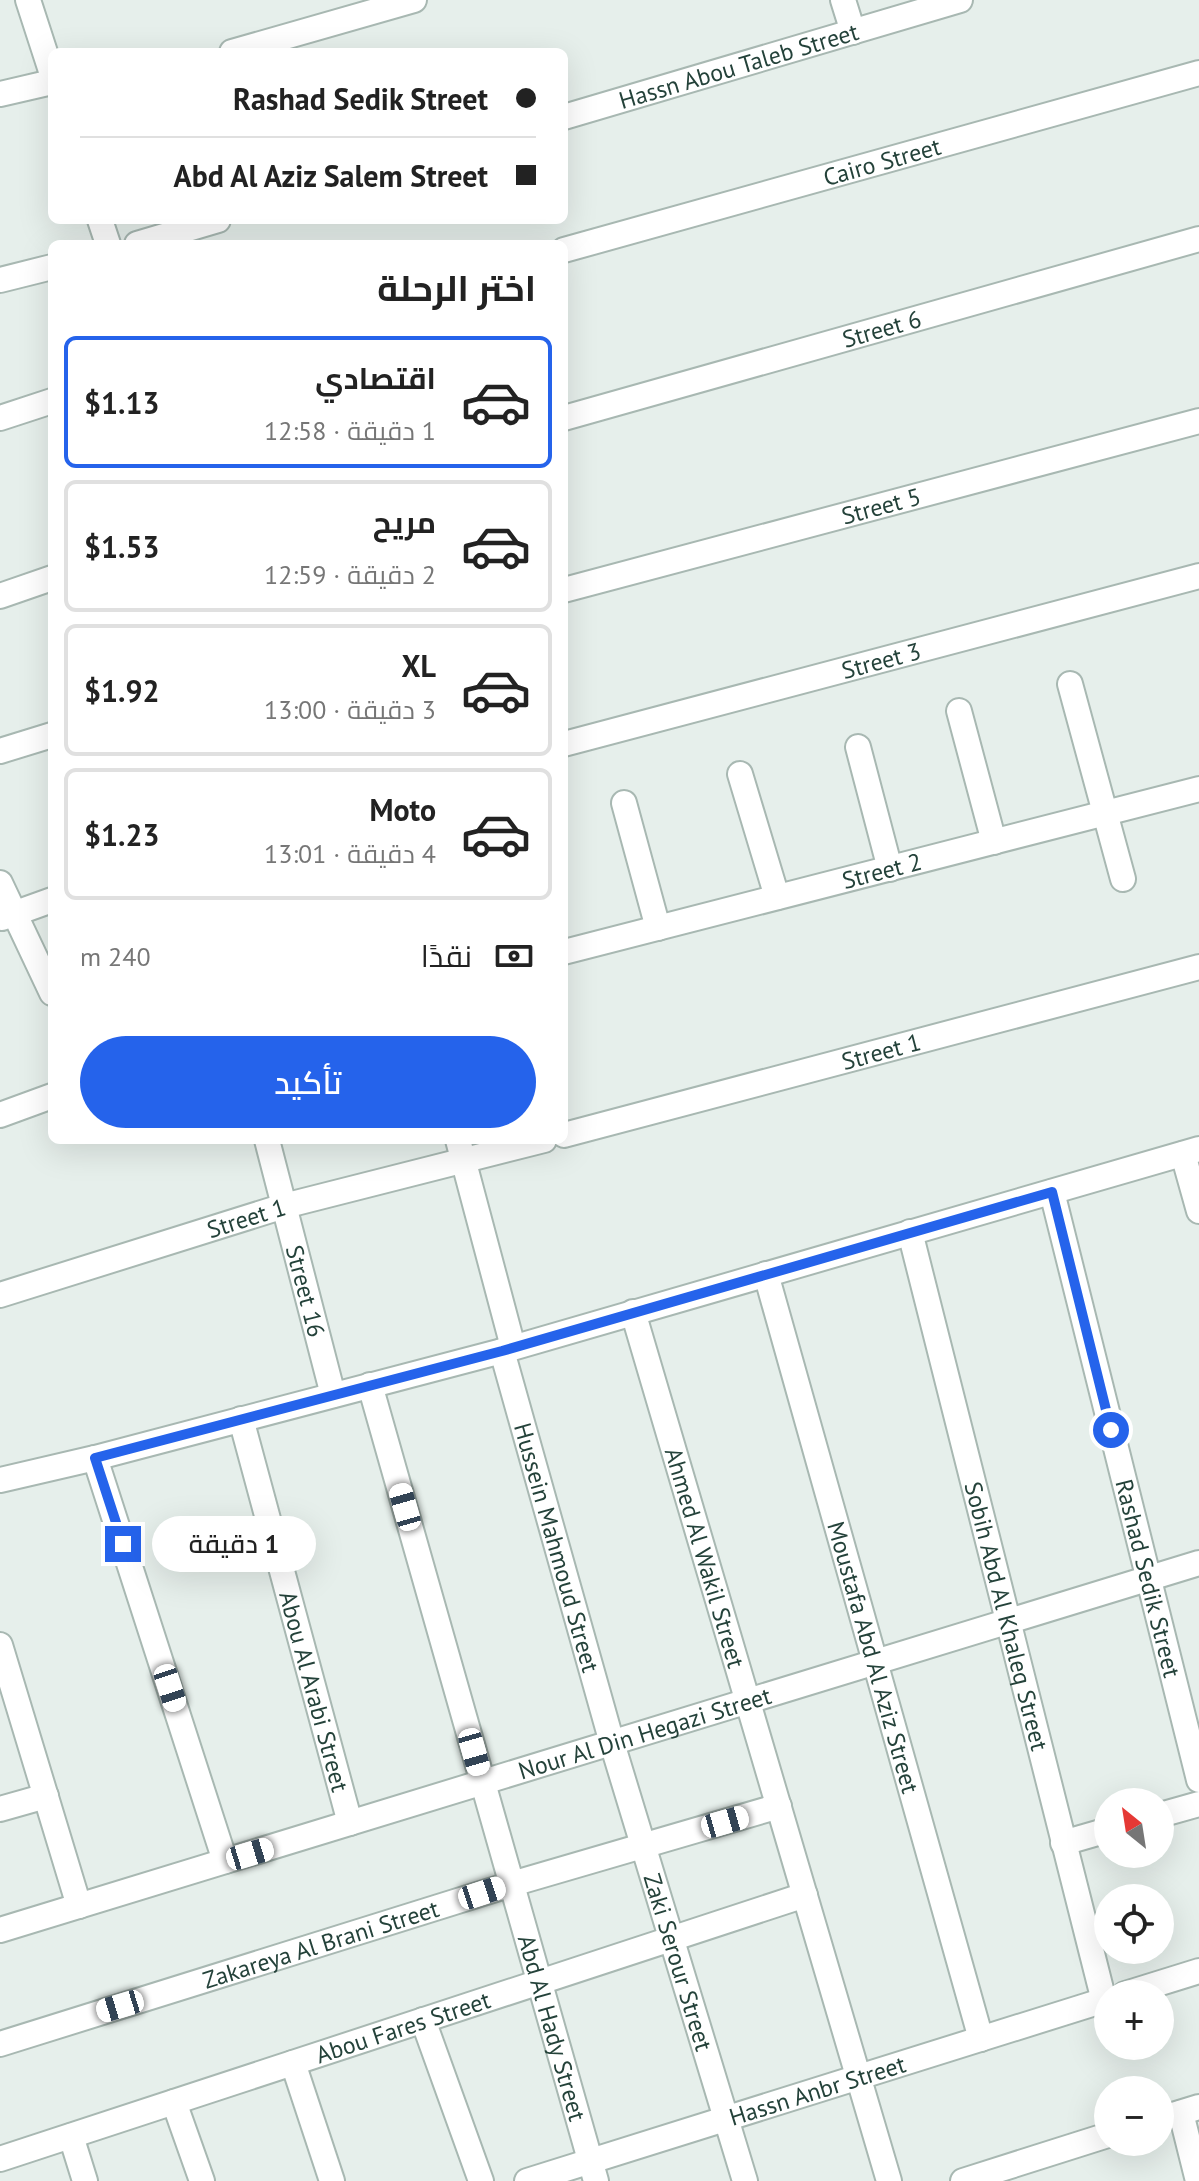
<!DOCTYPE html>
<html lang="ar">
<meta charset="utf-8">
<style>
body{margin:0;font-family:"PT Sans",Cairo,sans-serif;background:#f6f6f6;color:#222;direction:rtl;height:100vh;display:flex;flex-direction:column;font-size:30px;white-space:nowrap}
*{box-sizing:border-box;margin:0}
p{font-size:26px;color:#767676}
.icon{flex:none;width:44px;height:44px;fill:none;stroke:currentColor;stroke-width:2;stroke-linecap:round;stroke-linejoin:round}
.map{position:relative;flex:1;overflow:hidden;direction:ltr}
.sheet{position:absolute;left:48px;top:240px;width:520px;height:904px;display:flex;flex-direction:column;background:#fff;border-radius:12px;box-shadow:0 8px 32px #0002;direction:rtl}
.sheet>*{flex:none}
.top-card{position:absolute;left:48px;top:48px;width:520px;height:176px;border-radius:12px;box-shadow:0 8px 32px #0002;direction:rtl;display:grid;align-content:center;height:176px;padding:0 32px;background:#fff}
.needle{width:52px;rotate:330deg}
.controls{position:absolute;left:1094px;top:1788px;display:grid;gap:16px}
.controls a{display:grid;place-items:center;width:80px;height:80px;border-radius:50%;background:#fff;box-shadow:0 8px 32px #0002;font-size:40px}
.end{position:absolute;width:36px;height:36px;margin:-18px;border:10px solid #2563eb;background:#fff;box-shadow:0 0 0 4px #fff}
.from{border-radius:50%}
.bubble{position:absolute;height:56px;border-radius:28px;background:#fff;box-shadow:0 8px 32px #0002;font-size:26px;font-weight:600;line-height:56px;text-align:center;direction:rtl}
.car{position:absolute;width:24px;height:48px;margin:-24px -12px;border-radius:10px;box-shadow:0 0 6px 2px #0007;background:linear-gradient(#fff 24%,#345 0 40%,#fff 0 76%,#345 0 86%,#fff 0)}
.top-card b{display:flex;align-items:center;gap:28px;height:76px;font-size:30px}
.top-card b+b{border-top:2px solid #e0e0e0}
.top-card i{width:20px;height:20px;background:#222}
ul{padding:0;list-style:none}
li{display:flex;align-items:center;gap:24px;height:132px;margin:0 16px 12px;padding:0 16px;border:4px solid #e0e0e0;border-radius:12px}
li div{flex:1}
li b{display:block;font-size:30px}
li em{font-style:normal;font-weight:600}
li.on{border-color:#2563eb}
li>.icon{width:72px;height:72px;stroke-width:1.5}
h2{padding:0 32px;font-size:36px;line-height:96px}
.pay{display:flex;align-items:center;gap:20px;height:88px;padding:0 32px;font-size:30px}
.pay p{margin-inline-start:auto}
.primary-button{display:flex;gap:16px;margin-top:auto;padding:16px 32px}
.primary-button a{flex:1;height:92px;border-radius:48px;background:#2563eb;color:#fff;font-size:32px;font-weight:600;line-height:92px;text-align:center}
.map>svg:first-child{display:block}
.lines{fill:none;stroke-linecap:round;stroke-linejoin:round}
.street-casing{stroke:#a8b8b2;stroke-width:28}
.street{stroke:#fff;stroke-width:24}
.route{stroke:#2563eb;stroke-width:10}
.labels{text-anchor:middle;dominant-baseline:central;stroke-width:7;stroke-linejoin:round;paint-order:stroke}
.street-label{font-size:24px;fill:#24423a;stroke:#f7fbf9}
</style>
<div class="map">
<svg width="1199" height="2181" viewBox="0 0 1199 2181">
<rect width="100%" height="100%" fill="#e6efeb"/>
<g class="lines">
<g class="street-casing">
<g id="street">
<polyline points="28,0 52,74"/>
<polyline points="843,0 853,32"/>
<polyline points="232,52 414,0"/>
<polyline points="0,94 52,82"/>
<path id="s1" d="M564 117 960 0"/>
<polyline points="100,220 108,244"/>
<polyline points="137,244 218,220"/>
<path id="s2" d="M564 250 1199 73"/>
<polyline points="0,280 52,267"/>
<polyline points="0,418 52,401"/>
<path id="s3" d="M564 418 1199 239"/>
<path id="s4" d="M564 590 1199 421"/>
<polyline points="0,596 52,578"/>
<polyline points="1070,684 1123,879"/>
<polyline points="959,711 994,842"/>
<path id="s5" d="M564 744 1199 576"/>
<polyline points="858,747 890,869"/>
<polyline points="0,751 52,735"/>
<polyline points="740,774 777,897"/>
<polyline points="624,803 658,928"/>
<polyline points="0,883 52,993"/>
<polyline points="2,918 52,900"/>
<path id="s6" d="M564 952 1199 789"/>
<polyline points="0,1115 52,1096"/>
<path id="s7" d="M564 1135 1199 967"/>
<path id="s8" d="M267 1140 333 1395"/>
<polyline points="458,1140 513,1347"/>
<polyline points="1183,1154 1199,1211"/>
<path id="s9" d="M1052 1192 1199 1780"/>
<path id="s10" d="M910 1232 1104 2001"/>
<path id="s11" d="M766 1274 981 2039"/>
<path id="s12" d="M0 1295 284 1206 544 1140"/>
<path id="s13" d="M633 1312 889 2181"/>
<path id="s14" d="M502 1351 612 1743 745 2181"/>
<path id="s15" d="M370 1385 596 2181"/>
<path id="s16" d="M241 1419 350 1823"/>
<polyline points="95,1458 225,1861"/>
<polyline points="0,1480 95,1458 502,1351 1199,1149"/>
<polyline points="0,1645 79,1906"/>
<polyline points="0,1809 46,1796"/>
<polyline points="1160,1815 1199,1804"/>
<polyline points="1063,1843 1108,1830"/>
<path id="s17" d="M0 1930 1199 1563"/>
<polyline points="1125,1994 1199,1971"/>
<polyline points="423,2020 481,2181"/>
<path id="s18" d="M0 2044 512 1884 779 1806"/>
<polyline points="293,2063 332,2181"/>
<polyline points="174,2102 202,2181"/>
<polyline points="1181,2113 1198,2181"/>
<polyline points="1160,2119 1199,2107"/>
<polyline points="71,2136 85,2181"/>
<path id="s19" d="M0 2159 805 1895"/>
<path id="s20" d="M527 2181 1108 1999"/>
<polyline points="963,2181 1108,2135"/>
</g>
</g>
<use href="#street" class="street"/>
</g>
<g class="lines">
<polyline class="route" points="123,1544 95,1458 502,1351 1052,1192 1111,1430"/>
</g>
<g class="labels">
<g class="street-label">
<text stroke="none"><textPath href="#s1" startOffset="182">Hassn Abou Taleb Street</textPath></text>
<text stroke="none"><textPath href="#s2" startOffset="330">Cairo Street</textPath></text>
<text stroke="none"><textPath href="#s3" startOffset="330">Street 6</textPath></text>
<text stroke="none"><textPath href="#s4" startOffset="328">Street 5</textPath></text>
<text stroke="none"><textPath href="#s5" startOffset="328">Street 3</textPath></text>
<text stroke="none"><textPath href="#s6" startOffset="328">Street 2</textPath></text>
<text stroke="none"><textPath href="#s7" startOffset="328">Street 1</textPath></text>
<text stroke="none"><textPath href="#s12" startOffset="258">Street 1</textPath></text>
<text stroke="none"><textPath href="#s8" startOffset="156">Street 16</textPath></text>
<text stroke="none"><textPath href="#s14" startOffset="204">Hussein Mahmoud Street</textPath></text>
<text stroke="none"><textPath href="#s13" startOffset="256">Ahmed Al Wakil Street</textPath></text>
<text stroke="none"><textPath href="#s9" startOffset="398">Rashad Sedik Street</textPath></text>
<text stroke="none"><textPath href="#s10" startOffset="396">Sobih Abd Al Khaleq Street</textPath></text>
<text stroke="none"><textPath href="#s11" startOffset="398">Moustafa Abd Al Aziz Street</textPath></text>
<text stroke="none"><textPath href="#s16" startOffset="282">Abou Al Arabi Street</textPath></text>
<text stroke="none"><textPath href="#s17" startOffset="674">Nour Al Din Hegazi Street</textPath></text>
<text stroke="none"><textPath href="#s18" startOffset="336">Zakareya Al Brani Street</textPath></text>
<text stroke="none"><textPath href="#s14" startOffset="636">Zaki Serour Street</textPath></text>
<text stroke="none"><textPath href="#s19" startOffset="424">Abou Fares Street</textPath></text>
<text stroke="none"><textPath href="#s15" startOffset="668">Abd Al Hady Street</textPath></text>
<text stroke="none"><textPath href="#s20" startOffset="304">Hassn Anbr Street</textPath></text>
</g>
</g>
</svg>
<div class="controls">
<a><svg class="needle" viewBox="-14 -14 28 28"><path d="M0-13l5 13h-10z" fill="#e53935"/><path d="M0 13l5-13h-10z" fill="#767676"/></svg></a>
<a><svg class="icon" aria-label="locate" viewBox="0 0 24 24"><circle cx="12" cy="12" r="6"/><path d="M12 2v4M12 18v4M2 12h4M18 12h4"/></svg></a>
<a>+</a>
<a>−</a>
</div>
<i class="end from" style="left:1111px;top:1430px"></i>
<i class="end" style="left:123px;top:1544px"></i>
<div class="bubble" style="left:152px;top:1516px;width:164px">1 دقيقة</div>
<i class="car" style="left:405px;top:1507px;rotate:344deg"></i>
<i class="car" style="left:170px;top:1688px;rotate:162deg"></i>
<i class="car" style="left:474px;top:1752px;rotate:164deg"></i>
<i class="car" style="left:725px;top:1822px;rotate:74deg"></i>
<i class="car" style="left:250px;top:1854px;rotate:73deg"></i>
<i class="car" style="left:482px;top:1893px;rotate:72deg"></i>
<i class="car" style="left:120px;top:2006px;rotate:253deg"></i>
<div class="top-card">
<b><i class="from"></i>Rashad Sedik Street</b>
<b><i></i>Abd Al Aziz Salem Street</b>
</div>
<section class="sheet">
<h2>اختر الرحلة</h2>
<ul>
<li class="on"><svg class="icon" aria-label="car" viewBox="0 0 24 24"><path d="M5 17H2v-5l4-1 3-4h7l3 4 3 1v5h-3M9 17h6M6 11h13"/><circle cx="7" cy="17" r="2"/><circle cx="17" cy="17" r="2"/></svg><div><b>اقتصادي</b><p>1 دقيقة · 12:58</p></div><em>$1.13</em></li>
<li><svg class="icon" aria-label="car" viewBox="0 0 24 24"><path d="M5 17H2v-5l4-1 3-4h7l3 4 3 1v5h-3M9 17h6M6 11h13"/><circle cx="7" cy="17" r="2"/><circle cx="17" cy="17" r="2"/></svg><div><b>مريح</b><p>2 دقيقة · 12:59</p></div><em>$1.53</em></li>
<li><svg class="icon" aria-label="car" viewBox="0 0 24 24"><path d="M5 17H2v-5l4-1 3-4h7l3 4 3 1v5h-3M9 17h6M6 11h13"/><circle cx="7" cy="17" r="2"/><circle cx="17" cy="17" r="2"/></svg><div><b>XL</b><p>3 دقيقة · 13:00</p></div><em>$1.92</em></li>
<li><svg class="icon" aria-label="car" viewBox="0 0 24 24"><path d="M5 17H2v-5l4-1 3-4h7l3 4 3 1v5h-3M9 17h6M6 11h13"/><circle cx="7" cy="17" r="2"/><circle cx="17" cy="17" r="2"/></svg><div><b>Moto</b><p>4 دقيقة · 13:01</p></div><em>$1.23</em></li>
</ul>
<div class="pay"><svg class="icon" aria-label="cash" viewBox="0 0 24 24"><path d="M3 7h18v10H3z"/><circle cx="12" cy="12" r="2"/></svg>نقدًا<p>240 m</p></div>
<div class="primary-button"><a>تأكيد</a></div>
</section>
</div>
